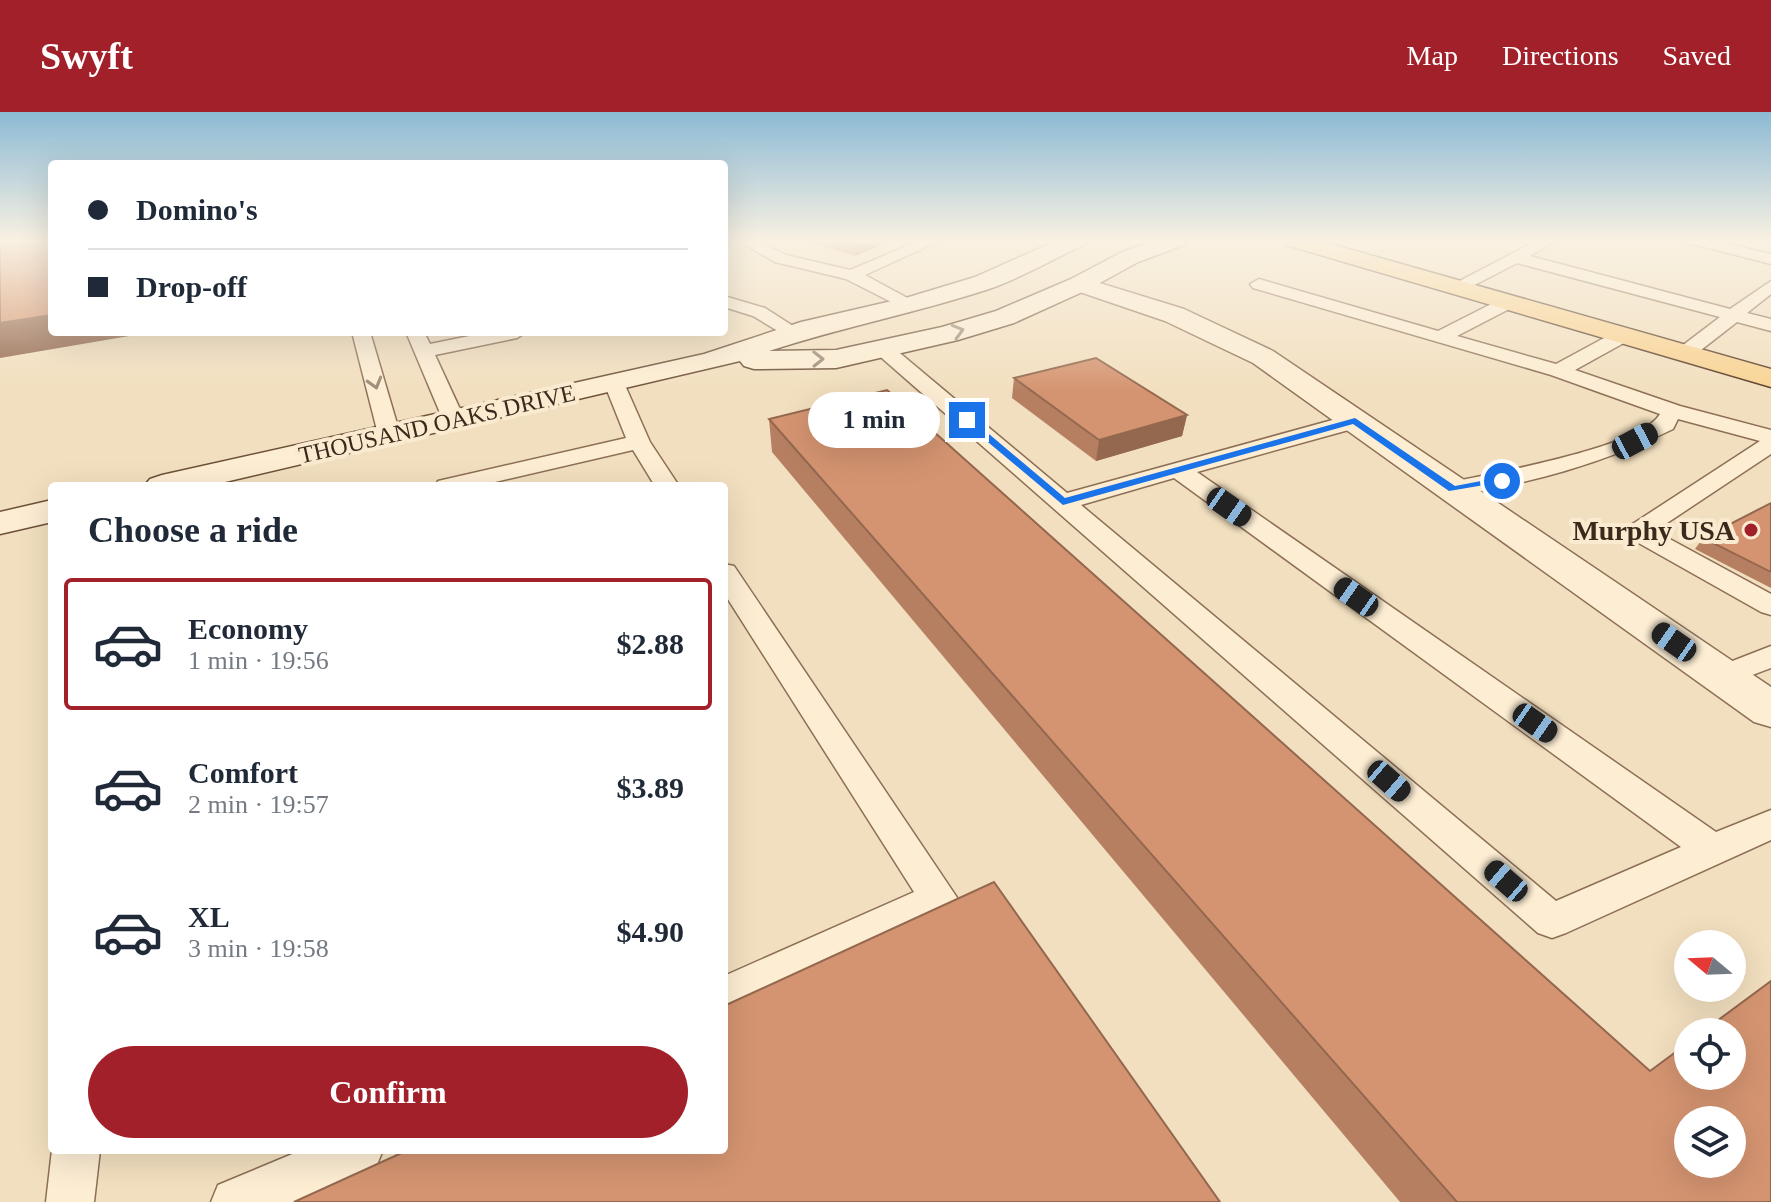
<!DOCTYPE html>
<meta charset="utf-8">
<style>
body{margin:0;font-family:"Times New Roman",serif;background:#f2f2f3;color:#1f2937;height:100vh;display:flex;flex-direction:column;font-size:30px;white-space:nowrap}
*{box-sizing:border-box;margin:0}
p{font-size:26px;color:#747a83}
.icon{flex:none;width:44px;height:44px;fill:none;stroke:currentColor;stroke-width:2;stroke-linecap:round;stroke-linejoin:round}
.map{position:relative;flex:1;overflow:hidden}
.drawer{position:absolute;left:48px;top:370px;width:680px;height:672px;display:flex;flex-direction:column;background:#fff;border-radius:8px;box-shadow:0 8px 32px #0002}
.drawer>*{flex:none}
.top-card{position:absolute;left:48px;top:48px;width:680px;height:176px;border-radius:8px;box-shadow:0 8px 32px #0002;display:grid;align-content:center;height:176px;padding:0 40px;background:#fff}
.needle{width:52px;rotate:289deg}
.fabs{position:absolute;left:1674px;top:818px;display:grid;gap:16px}
.fabs a{display:grid;place-items:center;width:72px;height:72px;border-radius:50%;background:#fff;box-shadow:0 8px 32px #0002;font-size:40px}
.end{position:absolute;width:36px;height:36px;margin:-18px;border:10px solid #1a73e8;background:#fff;box-shadow:0 0 0 4px #fff}
.from{border-radius:50%}
.bubble{position:absolute;height:56px;border-radius:28px;background:#fff;box-shadow:0 8px 32px #0002;font-size:26px;font-weight:800;line-height:56px;text-align:center}
.car{position:absolute;width:24px;height:48px;margin:-24px -12px;border-radius:10px;box-shadow:0 0 6px 2px #0007;background:linear-gradient(#222 24%,#8ab4d8 0 40%,#222 0 76%,#8ab4d8 0 86%,#222 0)}
.top-card b{display:flex;align-items:center;gap:28px;height:76px;font-size:30px}
.top-card b+b{border-top:2px solid #e0e1e3}
.top-card i{width:20px;height:20px;background:#1f2937}
ul{padding:0;list-style:none}
li{display:flex;align-items:center;gap:24px;height:132px;margin:0 16px 12px;padding:0 24px;border:4px solid transparent;border-radius:8px}
li div{flex:1}
li b{display:block;font-size:30px}
li em{font-style:normal;font-weight:800}
li.on{border-color:#a22029}
li>.icon{width:72px;height:72px;stroke-width:1.5}
h2{padding:0 40px;font-size:36px;line-height:96px}
.primary-button{display:flex;gap:16px;margin-top:auto;padding:16px 40px}
.primary-button a{flex:1;height:92px;border-radius:48px;background:#a22029;color:#fff;font-size:32px;font-weight:800;line-height:92px;text-align:center}
header{display:flex;align-items:center;gap:48px;box-sizing:border-box;height:112px;padding:0 40px;background:#a22029;color:#fff}
header strong{font-size:38px}
nav{display:flex;gap:44px;margin-inline-start:auto;font-size:28px}
.map>svg:first-child{display:block}
.lines{fill:none;stroke-linecap:round;stroke-linejoin:round}
.service-casing{stroke:#8d6f56;stroke-width:3}
.minor-casing{stroke:#8d6f56;stroke-width:3}
.secondary-casing{stroke:#6e5039;stroke-width:3}
.primary-casing{stroke:#5a3d2a;stroke-width:3}
.service{fill:#fcedd3;fill-rule:evenodd}
.minor{fill:#fcedd3;fill-rule:evenodd}
.secondary{fill:#fcedd3;fill-rule:evenodd}
.primary{fill:#f9d393;fill-rule:evenodd}
.wall{fill:#b67f61}
.shaded-wall{fill:#94684f}
.building{fill:#d49471;stroke:#94684f;stroke-width:2;fill-rule:evenodd}
.oneway{stroke:#9c8b78}
.route{fill:#1a73e8}
.poi-dot{fill:#a22029;stroke:#f9ead0;stroke-width:3}
.labels{text-anchor:middle;dominant-baseline:central;stroke-width:8;stroke-linejoin:round;paint-order:stroke}
.far-street-label{font-size:24px;fill:#3b291c;stroke:#f9ead0}
.poi-label{font-size:28px;font-weight:bold;fill:#3b291c;stroke:#f9ead0;text-anchor:end}
</style>
<header>
<strong>Swyft</strong>
<nav><a>Map</a><a>Directions</a><a>Saved</a></nav>
</header>
<div class="map">
<svg width="1771" height="1090" viewBox="0 0 1771 1090">
<rect width="100%" height="100%" fill="#f2dfbf"/>
<g class="lines">
<g class="service-casing">
<g id="service">
<polygon points="737,128 756,128 786,143 850,158 921,128 941,128 865,163 913,189 916,193 913,197 907,198 846,167 775,150"/>
<polygon points="1538,128 1557,128 1530,144 1730,197 1771,169 1771,182 1747,201 1771,207 1771,219 1737,210 1692,245 1678,245 1675,241 1678,237 1720,205 1517,151 1463,179 1457,180 1448,175"/>
<polygon points="1686,128 1711,128 1771,142 1771,152 1689,131"/>
<path d="M1259 167 1438 219 1503 186H1515L1518 190 1515 194 1457 224 1556 252 1617 219H1631L1633 223 1631 227 1575 258 1680 294 1771 318V342L1655 419 1771 482V503L1761 500 1628 425 1624 420 1628 415 1760 329 1678 307 1673 317C1603 352 1530 371 1453 384L1444 382 1441 377 1444 372C1485 362 1640 337 1660 302L1551 263 1253 176 1250 172Z"/>
<polygon points="724,184 765,196 804,221 802,225 788,225 753,204 724,195"/>
<polygon points="352,220 370,220 400,322 397,327 389,329 378,322"/>
<polygon points="406,220 424,220 430,232 489,220 526,220 517,226 435,243 465,308 454,315 443,308"/>
<path d="M882 230 889 232 1067 381 1347 304H1363L1366 309 1363 314 1197 360 1716 720 1771 698V728L1566 821 1552 826 1538 821 875 240 872 236ZM1174 366 1681 735 1556 789 1081 393Z"/>
<polygon points="614,265 624,271 650,330 679,374 655,374 633,338 478,374 435,374 438,369 626,326 604,271"/>
<polygon points="724,452 734,454 958,787 953,799 724,903 724,864 914,780 724,481"/>
<polygon points="1771,534 1771,556 1723,574 1712,571 1708,564 1712,557"/>
<polygon points="52,1038 100,1038 94,1090 46,1090"/>
<polygon points="302,1038 383,1038 376,1055 293,1090 211,1090 218,1073"/>
</g>
</g>
<g class="minor-casing">
<polygon id="minor" points="1080,165 1184,197 1273,239 1771,575 1771,615 1754,610 1253,251 1165,209 1071,177 1068,172 1071,167"/>
</g>
<g class="secondary-casing">
<g id="secondary">
<path d="M1058 128H1087L1084 133C1053 147 1021 166 989 177 916 201 842 215 769 239L836 238 942 215 996 199 1071 167 1122 140 1156 128H1187L1184 133 1138 150 1089 177 1014 211 958 228 836 256 754 257 744 254 740 249 208 374H144L150 367 162 363 704 242 801 210 909 185 975 165Z"/>
<polygon points="52,388 52,410 0,422 0,400"/>
</g>
</g>
<g class="primary-casing">
<polygon id="primary" points="1283,128 1317,128 1771,257 1771,275 1286,133"/>
</g>
<use href="#service" class="service"/>
<use href="#minor" class="minor"/>
<use href="#secondary" class="secondary"/>
<use href="#primary" class="primary"/>
</g>
<g class="wall">
<polygon points="802,128 894,128 855,144"/>
<polygon points="1014,266 1187,303 1182,324 1096,349 1012,286"/>
<polygon points="769,307 1650,959 1771,1090 1400,1090 772,340"/>
<polygon points="1771,391 1771,476 1695,437 1703,426"/>
</g>
<g class="shaded-wall">
<polygon points="855,128 894,128 855,144"/>
<polygon points="52,203 52,220 147,221 0,246 0,211"/>
<polygon points="1187,303 1182,324 1096,349 1099,328"/>
</g>
<g class="building">
<polygon points="0,128 52,128 52,203 0,211"/>
<polygon points="1096,246 1187,303 1099,328 1014,266"/>
<path d="M887 278 1650 959 1688 931V964H1732V920H1702L1771 869V1090H1457L769 307ZM1688 1008H1732V1052H1688Z"/>
<polygon points="1771,391 1771,460 1703,426"/>
<polygon points="994,770 1220,1090 294,1090 408,1038 724,1038 724,894"/>
</g>
<defs><path id="oneway-chevron" d="M-2-3.5L2.5 0L-2 3.5" fill="none" stroke-width="1.6" stroke-linecap="round" stroke-linejoin="round" transform="scale(2)"/></defs>
<g class="oneway">
<use href="#oneway-chevron" transform="translate(958 219) rotate(-16)"/>
<use href="#oneway-chevron" transform="translate(818 247) rotate(-1)"/>
<use href="#oneway-chevron" transform="translate(375 271) rotate(74)"/>
</g>
<linearGradient id="sky" x2="0" y2="1"><stop stop-color="#8cbad5"/><stop offset="0.46" stop-color="#f9f1e2"/><stop offset="1" stop-color="#f9f1e2" stop-opacity="0"/></linearGradient>
<rect width="1771" height="280" fill="url(#sky)"/>
<polygon class="route" points="964,306 970,306 1065,386 1355,306 1455,374 1502,365 1508,369 1449,379 1353,312 1063,393 964,310"/>
<circle class="poi-dot" cx="1751" cy="418" r="8"/>
<g class="labels">
<g class="far-street-label">
<text transform="translate(437 312) rotate(-13)">THOUSAND OAKS DRIVE</text>
</g>
<g class="poi-label">
<text x="1735" y="418">Murphy USA</text>
</g>
</g>
</svg>
<div class="fabs">
<a><svg class="needle" viewBox="-14 -14 28 28"><path d="M0-13l5 13h-10z" fill="#e53935"/><path d="M0 13l5-13h-10z" fill="#747a83"/></svg></a>
<a><svg class="icon" aria-label="locate" viewBox="0 0 24 24"><circle cx="12" cy="12" r="6"/><path d="M12 2v4M12 18v4M2 12h4M18 12h4"/></svg></a>
<a><svg class="icon" aria-label="layers" viewBox="0 0 24 24"><path d="M12 4l9 5-9 5-9-5zM3 14l9 5 9-5"/></svg></a>
</div>
<i class="end from" style="left:1502px;top:369px"></i>
<i class="end" style="left:967px;top:308px"></i>
<div class="bubble" style="left:808px;top:280px;width:132px">1 min</div>
<i class="car" style="left:1635px;top:329px;rotate:62deg"></i>
<i class="car" style="left:1229px;top:395px;rotate:125deg"></i>
<i class="car" style="left:1356px;top:485px;rotate:305deg"></i>
<i class="car" style="left:1674px;top:530px;rotate:305deg"></i>
<i class="car" style="left:1535px;top:611px;rotate:125deg"></i>
<i class="car" style="left:1389px;top:669px;rotate:131deg"></i>
<i class="car" style="left:1506px;top:769px;rotate:311deg"></i>
<div class="top-card">
<b><i class="from"></i>Domino's</b>
<b><i></i>Drop-off</b>
</div>
<section class="drawer">
<h2>Choose a ride</h2>
<ul>
<li class="on"><svg class="icon" aria-label="car" viewBox="0 0 24 24"><path d="M5 17H2v-5l4-1 3-4h7l3 4 3 1v5h-3M9 17h6M6 11h13"/><circle cx="7" cy="17" r="2"/><circle cx="17" cy="17" r="2"/></svg><div><b>Economy</b><p>1 min · 19:56</p></div><em>$2.88</em></li>
<li><svg class="icon" aria-label="car" viewBox="0 0 24 24"><path d="M5 17H2v-5l4-1 3-4h7l3 4 3 1v5h-3M9 17h6M6 11h13"/><circle cx="7" cy="17" r="2"/><circle cx="17" cy="17" r="2"/></svg><div><b>Comfort</b><p>2 min · 19:57</p></div><em>$3.89</em></li>
<li><svg class="icon" aria-label="car" viewBox="0 0 24 24"><path d="M5 17H2v-5l4-1 3-4h7l3 4 3 1v5h-3M9 17h6M6 11h13"/><circle cx="7" cy="17" r="2"/><circle cx="17" cy="17" r="2"/></svg><div><b>XL</b><p>3 min · 19:58</p></div><em>$4.90</em></li>
</ul>
<div class="primary-button"><a>Confirm</a></div>
</section>
</div>
